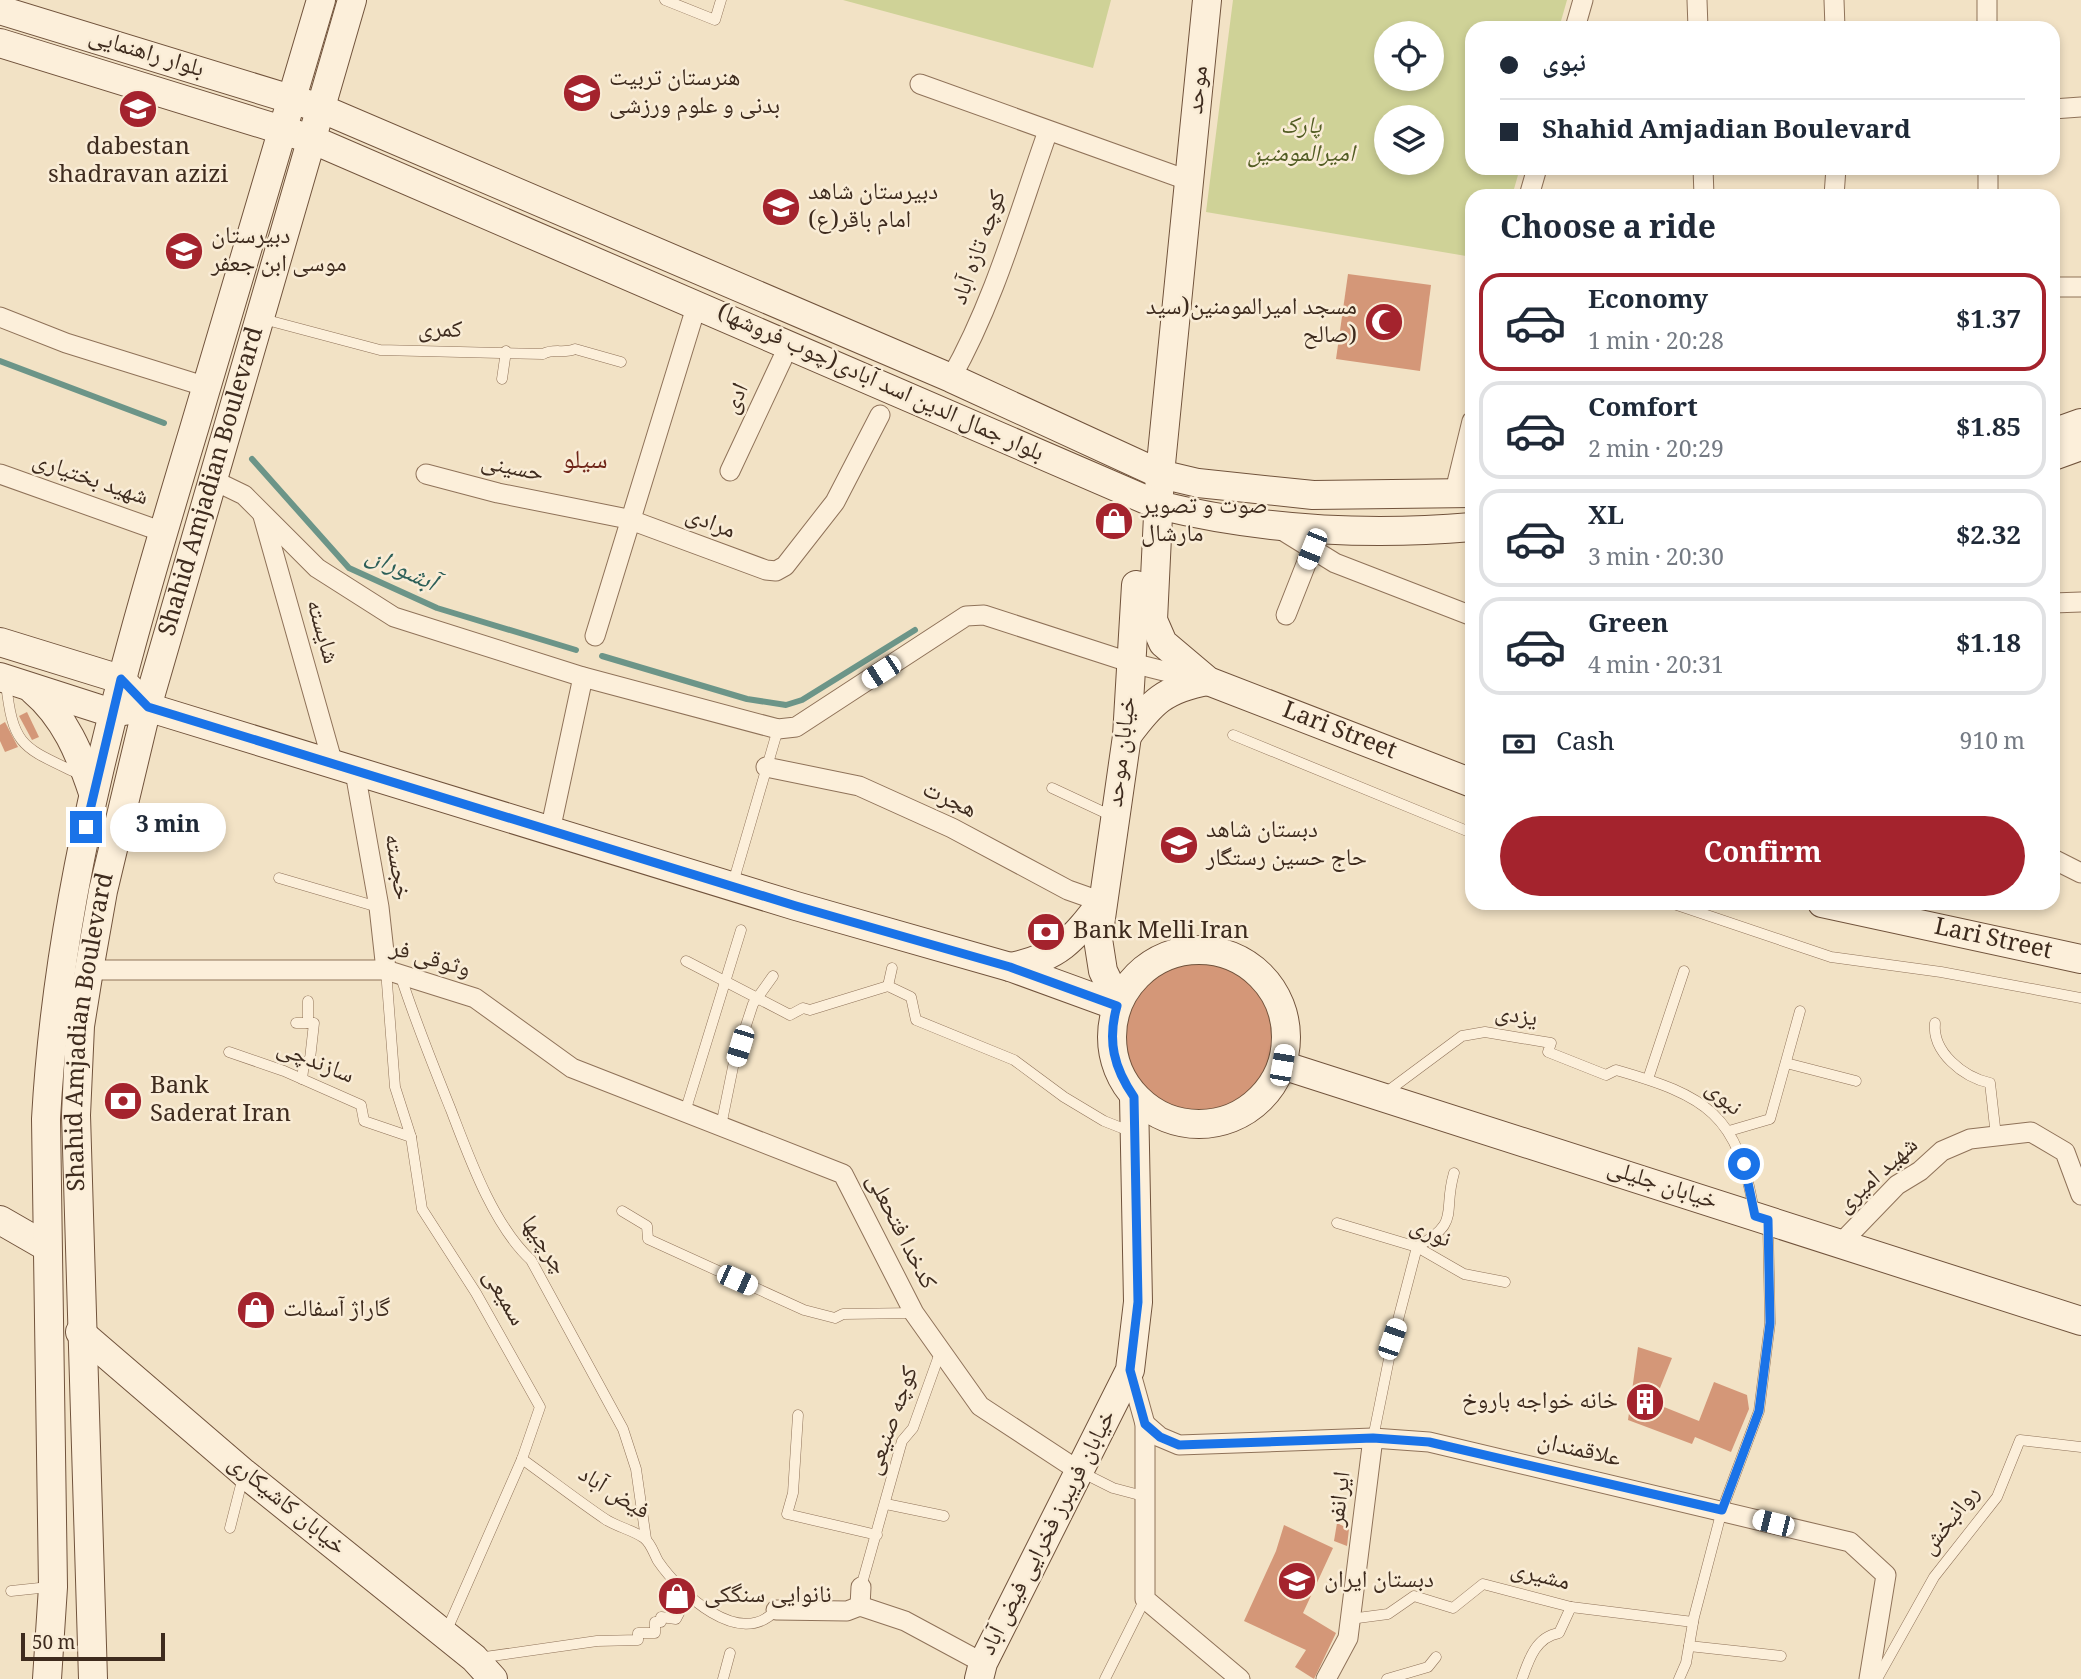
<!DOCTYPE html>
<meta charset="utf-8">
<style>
body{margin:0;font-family:Georgia,"Noto Naskh Arabic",serif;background:#f6f6f7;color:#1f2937;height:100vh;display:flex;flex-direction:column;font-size:26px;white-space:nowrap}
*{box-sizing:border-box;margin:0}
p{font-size:23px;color:#747a83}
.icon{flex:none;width:38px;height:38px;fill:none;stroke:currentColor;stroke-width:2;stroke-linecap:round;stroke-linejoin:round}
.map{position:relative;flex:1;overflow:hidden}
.panel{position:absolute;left:1465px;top:189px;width:595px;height:721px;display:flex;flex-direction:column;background:#fff;border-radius:21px;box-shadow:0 4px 10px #0003}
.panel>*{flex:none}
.top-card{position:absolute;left:1465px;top:21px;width:595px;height:154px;border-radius:21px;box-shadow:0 4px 10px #0003;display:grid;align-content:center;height:154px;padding:0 35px;background:#fff}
.buttons{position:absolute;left:1374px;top:21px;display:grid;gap:14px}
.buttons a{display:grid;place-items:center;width:70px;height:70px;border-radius:50%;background:#fff;box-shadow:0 4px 10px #0003;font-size:35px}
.scale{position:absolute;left:21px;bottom:18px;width:144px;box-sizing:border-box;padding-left:7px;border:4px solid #3e2b1e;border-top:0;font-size:19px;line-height:24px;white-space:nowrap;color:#3e2b1e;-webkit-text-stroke:5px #f9ecd6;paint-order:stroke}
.end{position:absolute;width:32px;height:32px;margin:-16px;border:9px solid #1a73e8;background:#fff;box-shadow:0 0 0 4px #fff}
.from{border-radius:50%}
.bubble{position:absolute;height:49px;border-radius:24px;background:#fff;box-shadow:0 4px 10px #0003;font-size:23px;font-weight:800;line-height:49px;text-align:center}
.car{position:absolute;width:21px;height:42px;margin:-21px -10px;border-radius:9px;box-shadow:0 0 5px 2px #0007;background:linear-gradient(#fff 24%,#345 0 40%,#fff 0 76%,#345 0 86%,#fff 0)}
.top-card b{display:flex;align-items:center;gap:24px;height:66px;font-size:26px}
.top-card b+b{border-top:2px solid #e0e1e3}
.top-card i{width:18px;height:18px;background:#1f2937}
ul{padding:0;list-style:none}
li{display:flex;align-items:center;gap:21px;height:98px;margin:0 14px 10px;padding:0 21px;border:4px solid #e0e1e3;border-radius:21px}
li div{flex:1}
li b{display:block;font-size:26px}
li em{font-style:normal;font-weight:800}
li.current{border-color:#a4232d}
li>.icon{width:63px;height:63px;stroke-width:1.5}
h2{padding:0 35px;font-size:32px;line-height:84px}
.pay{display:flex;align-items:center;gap:18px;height:77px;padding:0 35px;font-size:26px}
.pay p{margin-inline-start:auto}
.action{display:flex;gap:14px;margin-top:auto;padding:14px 35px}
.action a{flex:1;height:80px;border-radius:42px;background:#a4232d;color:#fff;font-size:28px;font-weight:800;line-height:80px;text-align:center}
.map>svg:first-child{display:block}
.green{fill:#cfd297;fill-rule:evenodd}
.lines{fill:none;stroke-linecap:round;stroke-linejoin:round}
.stream{stroke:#6c9588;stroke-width:6}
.building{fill:#d49778}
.lane-casing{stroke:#8f7259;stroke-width:11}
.street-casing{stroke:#8f7259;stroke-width:21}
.secondary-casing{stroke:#71533c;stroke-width:30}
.lane{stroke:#fcefda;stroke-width:10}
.street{stroke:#fcefda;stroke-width:19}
.secondary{stroke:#fcefda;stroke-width:28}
.route{stroke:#1a73e8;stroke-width:9}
.labels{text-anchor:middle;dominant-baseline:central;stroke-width:5;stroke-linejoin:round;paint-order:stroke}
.street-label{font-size:24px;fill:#3e2b1e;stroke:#f9ecd6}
.poi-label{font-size:24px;fill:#3e2b1e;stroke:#f9ecd6;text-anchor:start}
.park-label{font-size:24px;font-style:italic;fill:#525d23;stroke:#f9ecd6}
.neighbourhood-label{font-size:26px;fill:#6f2519;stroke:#f9ecd6}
.water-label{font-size:26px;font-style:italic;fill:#2c5f58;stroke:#f9ecd6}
</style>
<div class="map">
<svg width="2081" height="1679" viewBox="0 0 2081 1679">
<rect width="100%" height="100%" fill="#f2e2c5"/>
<g class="green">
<polygon points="843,0 1111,0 1093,68"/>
<path d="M1233 0H1567L1559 28H1472V168H1520L1512 196H1472V257L1206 212ZM1386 33H1432V79H1386ZM1386 117H1432V163H1386Z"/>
</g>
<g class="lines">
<g class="stream">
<polyline points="0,361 164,423"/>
<polyline points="252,459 349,568 437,608 576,650"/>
<polyline points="602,656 747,699 786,705 802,700 915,630"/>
</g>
</g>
<g class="building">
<polygon points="1348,274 1431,285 1420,371 1336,359"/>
<polygon points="27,712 39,737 32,740 19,716"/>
<polygon points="5,722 18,747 5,752 0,741 0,725"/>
<circle cx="1199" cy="1037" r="73"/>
<polygon points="1638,1347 1672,1358 1654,1403 1699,1421 1714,1382 1747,1395 1749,1409 1731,1452 1695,1437 1692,1444 1628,1420"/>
<polygon points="1337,1523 1349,1529 1347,1546 1334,1541"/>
<polygon points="1284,1525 1333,1548 1303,1613 1336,1633 1314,1679 1295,1667 1306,1650 1244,1621 1276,1551"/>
</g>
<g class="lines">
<g class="lane-casing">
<g id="lane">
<polyline points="665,0 715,20 721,0"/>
<path d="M263 319 380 350 543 354C554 348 564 354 575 349L621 362"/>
<polyline points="502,379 506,351"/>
<path d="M6 683C13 748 23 747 79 774"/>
<polyline points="1233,735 1472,833"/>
<polyline points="1052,788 1112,816"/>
<polyline points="279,878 378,907"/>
<polyline points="733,883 778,729"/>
<polyline points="1671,903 1831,957 1941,972 2081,998"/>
<polyline points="686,961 790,1015 803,1008 810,1010 888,986 911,997 916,1020 1014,1060 1064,1097 1104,1121 1132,1132"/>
<polyline points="386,970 395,1087 411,1137 422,1209 476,1293 540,1407 522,1459 446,1632"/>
<path d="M400 974C415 1021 433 1065 451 1110 469 1157 493 1225 531 1260L623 1429 636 1469 646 1539"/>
<polyline points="888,986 892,968"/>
<polyline points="296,1023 308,1023"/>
<path d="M1935 1023C1932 1052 1963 1077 1990 1083L1996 1136"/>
<polyline points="229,1052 284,1071 361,1105 364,1121 411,1137"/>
<polyline points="1786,1063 1856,1081"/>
<polyline points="302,1079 304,1063 310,1059 314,1023 308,1023 308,1001"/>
<polyline points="1648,1079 1684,971"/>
<path d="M1384 1094 1462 1036 1485 1032 1551 1043 1548 1052 1606 1075 1616 1070C1707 1096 1738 1114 1754 1212"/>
<polyline points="685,1112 741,930"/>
<polyline points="721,1126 734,1062 753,1004 773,976"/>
<polyline points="1729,1131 1770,1119 1800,1011"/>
<polyline points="622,1211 647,1226 648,1239 804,1310 835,1318 843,1314 914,1313"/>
<polyline points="1337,1223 1417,1247 1464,1274 1505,1282"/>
<polyline points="798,1415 793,1493 787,1514 877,1535"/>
<path d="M1373 1438 1393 1339 1417 1247C1462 1221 1442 1214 1454 1173"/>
<path d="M522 1459C550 1479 577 1500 605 1519 617 1527 633 1530 644 1538 651 1543 654 1554 658 1561 680 1593 740 1650 776 1610"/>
<polyline points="1083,1473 1113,1488 1147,1497"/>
<polyline points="886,1504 944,1516"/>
<polyline points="230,1528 243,1477"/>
<polyline points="861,1587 902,1441 913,1428 941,1350"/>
<polyline points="11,1591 49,1587"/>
<polyline points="1350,1619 1388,1614 1414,1596 1453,1608 1483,1584 1571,1607 1693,1622"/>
<polyline points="1689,1646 1781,1656"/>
<polyline points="478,1658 597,1641 638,1640 638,1633 655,1633 655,1622 661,1622 661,1617 676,1619 688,1596"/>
<polyline points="723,1679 730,1653"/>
<polyline points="1105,1679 1145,1599"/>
<polyline points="1387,1679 1428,1667 1436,1657"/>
<path d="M1522 1679C1529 1659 1536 1637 1559 1633L1571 1607"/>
<polyline points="1679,1679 1686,1663 1694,1617 1722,1510 1759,1411 1770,1323 1768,1224"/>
<polyline points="1877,1679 1934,1577 1997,1497 2020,1440 2081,1447"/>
</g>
</g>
<g class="street-casing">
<g id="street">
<polyline points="1697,0 1698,28"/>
<polyline points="1834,0 1835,28"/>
<polyline points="1987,0 1987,28"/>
<polyline points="1575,28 1583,0"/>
<polyline points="920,84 1190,181"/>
<polyline points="2053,109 2081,107"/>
<polyline points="1703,168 1704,196"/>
<polyline points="1988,168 1988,196"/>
<polyline points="1529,196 1537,168"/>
<polyline points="1834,196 1836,168"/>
<polyline points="2053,287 2081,287"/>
<polyline points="0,317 66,343 207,387"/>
<path d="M951 378C995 300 1018 215 1048 131"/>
<polyline points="730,471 788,347"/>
<polyline points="0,474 163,532"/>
<polyline points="426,474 498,493 628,519 766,570 776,571 785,566 835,502 880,415"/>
<polyline points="213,480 244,495 317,568 394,617 583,677 778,729 796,727 966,616 984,615 1132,663 1204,681"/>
<polyline points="1454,495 1472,421"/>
<polyline points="263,516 333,764"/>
<polyline points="1280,529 1335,563 1472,616"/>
<polyline points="2053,603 2081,602"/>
<polyline points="1286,615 1312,549"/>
<polyline points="595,636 697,304"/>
<polyline points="766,767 859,786 952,828 1068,890 1102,902"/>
<polyline points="355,772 379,907 386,970"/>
<polyline points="550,831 583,677"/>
<polyline points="2053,859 2081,873"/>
<polyline points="89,970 386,970 475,998 572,1068 843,1174 914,1313 980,1406 1079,1471"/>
<polyline points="1840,1244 1897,1185 1920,1171 1942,1151 1970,1139 2031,1132 2065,1152 2081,1195"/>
<polyline points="1130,1370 1145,1424 1145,1599 1240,1679"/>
<polyline points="1145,1424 1160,1437 1179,1445 1373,1438 1429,1442 1850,1542 1886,1575 1869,1679"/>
<polyline points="860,1606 861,1587"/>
<polyline points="776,1610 847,1611 860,1606 905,1621 983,1663"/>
<polyline points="1326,1679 1348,1638 1373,1438"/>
</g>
</g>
<g class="secondary-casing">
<g id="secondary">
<path id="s1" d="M1207 0 1160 474 1153 620 1163 643 1208 681 1472 783"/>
<polyline points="0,10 320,108 951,378 1160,474 1198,483 1313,495 1472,493"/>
<path d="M0 43 311 139 1158 505C1260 530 1367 536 1472 527"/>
<polyline points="2053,433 2081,423"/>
<polyline points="2053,456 2081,446"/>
<polyline points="0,642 120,679 133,692"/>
<polyline points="0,677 112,713 147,707 796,906 1010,967 1117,1006"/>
<path d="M33 690C65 717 80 754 93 793"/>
<path d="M1127 736C1152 702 1164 689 1208 681"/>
<path id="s2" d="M1822 903 2081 959"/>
<circle cx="1199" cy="1037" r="87"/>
<path d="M1010 967C1058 958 1073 940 1102 902"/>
<polyline points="1118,1002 1103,971 1098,939 1127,736 1136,585"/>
<polyline points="1282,1065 2081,1321"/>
<polyline points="0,1220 47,1247"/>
<polyline points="80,1332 244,1473 474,1658 493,1679"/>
<path d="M47 1679 53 1587 46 1119C59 882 126 655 194 429 237 286 278 143 321 0"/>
<path id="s3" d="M93 1679 76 1115 80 1026 89 970 103 891 147 707 352 0"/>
<polyline points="979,1679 983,1663 1130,1370 1138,1302 1134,1097"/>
</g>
</g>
<use href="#lane" class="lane"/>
<use href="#street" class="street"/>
<use href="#secondary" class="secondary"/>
</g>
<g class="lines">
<path class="route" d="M86 827 121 679 148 707 796 906 1010 967 1117 1006C1107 1041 1114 1068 1134 1097L1138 1302 1130 1370 1145 1424 1160 1437 1179 1445 1373 1438 1429 1442 1722 1510 1759 1411 1770 1323 1768 1220 1755 1216 1744 1164"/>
</g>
<defs>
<g id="school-disc" transform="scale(2.0125)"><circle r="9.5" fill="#a4232d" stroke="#f9ecd6"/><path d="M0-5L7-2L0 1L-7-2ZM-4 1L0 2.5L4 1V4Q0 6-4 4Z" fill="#fff"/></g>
<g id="mosque-disc" transform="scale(2.0125)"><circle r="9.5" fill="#a4232d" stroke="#f9ecd6"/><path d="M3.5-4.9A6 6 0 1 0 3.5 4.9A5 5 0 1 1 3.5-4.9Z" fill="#fff"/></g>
<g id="shop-disc" transform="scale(2.0125)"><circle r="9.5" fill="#a4232d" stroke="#f9ecd6"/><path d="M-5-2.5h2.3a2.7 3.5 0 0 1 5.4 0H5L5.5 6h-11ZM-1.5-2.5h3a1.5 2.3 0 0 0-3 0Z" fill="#fff"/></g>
<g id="bank-disc" transform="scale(2.0125)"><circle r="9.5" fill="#a4232d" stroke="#f9ecd6"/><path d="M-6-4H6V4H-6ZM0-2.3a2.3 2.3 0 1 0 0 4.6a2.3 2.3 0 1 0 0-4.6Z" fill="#fff"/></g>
<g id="building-disc" transform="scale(2.0125)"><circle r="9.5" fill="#a4232d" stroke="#f9ecd6"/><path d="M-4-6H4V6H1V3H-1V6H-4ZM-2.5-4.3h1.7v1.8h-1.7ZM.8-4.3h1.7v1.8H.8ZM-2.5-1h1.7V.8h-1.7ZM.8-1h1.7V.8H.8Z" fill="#fff"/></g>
</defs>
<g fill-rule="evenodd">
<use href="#school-disc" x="582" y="93"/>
<use href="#school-disc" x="138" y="109"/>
<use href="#school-disc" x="781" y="207"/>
<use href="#school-disc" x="184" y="251"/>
<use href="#mosque-disc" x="1384" y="322"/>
<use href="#shop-disc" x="1114" y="521"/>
<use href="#school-disc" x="1179" y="845"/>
<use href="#bank-disc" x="1046" y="932"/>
<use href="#bank-disc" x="123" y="1101"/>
<use href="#shop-disc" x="256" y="1310"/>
<use href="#building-disc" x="1645" y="1402"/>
<use href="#school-disc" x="1297" y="1581"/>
<use href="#shop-disc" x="677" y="1596"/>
</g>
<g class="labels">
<g class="street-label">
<text transform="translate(146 54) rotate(17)">بلوار راهنمایی</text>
<text transform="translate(1199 90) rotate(-84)">موحد</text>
<text transform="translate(980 248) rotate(-70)">کوچه تازه آباد</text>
<text transform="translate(440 331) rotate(1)">کمری</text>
<text transform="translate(880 384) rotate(24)">بلوار جمال الدین اسد آبادی(چوب فروشها)</text>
<text transform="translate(737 399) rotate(-65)">ادی</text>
<text transform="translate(512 469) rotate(12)">حسینی</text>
<text transform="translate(90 480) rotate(19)">شهید بختیاری</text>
<text stroke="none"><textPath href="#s3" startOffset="1214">Shahid Amjadian Boulevard</textPath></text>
<text transform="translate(710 524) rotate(21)">مرادی</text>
<text transform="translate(321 632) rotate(74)">شایسته</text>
<text stroke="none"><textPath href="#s1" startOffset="847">Lari Street</textPath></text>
<text transform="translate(1123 752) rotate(-83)">خیابان موحد</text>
<text transform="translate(949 801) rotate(25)">هجرت</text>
<text transform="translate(396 867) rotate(81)">خجسته</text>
<text stroke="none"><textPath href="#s2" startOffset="175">Lari Street</textPath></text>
<text transform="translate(430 960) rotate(16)">وثوقی فر</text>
<text transform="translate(1516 1017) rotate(9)">یزدی</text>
<text stroke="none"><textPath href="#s3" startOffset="648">Shahid Amjadian Boulevard</textPath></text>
<text transform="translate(315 1063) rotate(22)">سازندچی</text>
<text transform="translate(1723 1099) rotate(42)">نبوی</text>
<text transform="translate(1878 1176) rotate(-42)">شهید امیری</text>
<text transform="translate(1662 1186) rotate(18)">خیابان جلیلی</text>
<text transform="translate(900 1232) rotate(63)">کدخدا فتحعلی</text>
<text transform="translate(1430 1234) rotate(24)">نوری</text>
<text transform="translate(543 1246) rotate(57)">چرچیها</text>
<text transform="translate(503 1298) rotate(60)">سمیعی</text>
<text transform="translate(893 1421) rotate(-70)">کوچه صنیعی</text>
<text transform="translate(1579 1451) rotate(13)">علاقمندان</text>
<text transform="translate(613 1494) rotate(32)">فیض آباد</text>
<text transform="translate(1341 1499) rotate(-83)">ایرانفر</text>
<text transform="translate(286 1506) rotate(39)">خیابان کاشیکاری</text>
<text transform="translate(1951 1521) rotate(-52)">روانبخش</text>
<text transform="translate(1049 1533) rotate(-63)">خیابان فریبرز فخرایی فیض آباد</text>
<text transform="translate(1540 1577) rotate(14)">مشیری</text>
</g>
<g class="poi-label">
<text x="609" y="79">هنرستان تربیت<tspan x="609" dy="28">بدنی و علوم ورزشی</tspan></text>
<text x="138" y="148" text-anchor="middle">dabestan<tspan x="138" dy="28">shadravan azizi</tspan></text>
<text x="808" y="193">دبیرستان شاهد<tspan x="808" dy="28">امام باقر(ع)</tspan></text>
<text x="211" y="237">دبیرستان<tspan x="211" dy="28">موسی ابن جعفر</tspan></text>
<text x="1357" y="308" text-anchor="end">مسجد امیرالمومنین(سید<tspan x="1357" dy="28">صالح)</tspan></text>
<text x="1141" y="507">صوت و تصویر<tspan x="1141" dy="28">مارشال</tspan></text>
<text x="1206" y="831">دبستان شاهد<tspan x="1206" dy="28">حاج حسین رستگار</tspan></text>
<text x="1073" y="932">Bank Melli Iran</text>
<text x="150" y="1087">Bank<tspan x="150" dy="28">Saderat Iran</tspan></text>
<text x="283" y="1310">گاراژ آسفالت</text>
<text x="1618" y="1402" text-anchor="end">خانه خواجه باروخ</text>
<text x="1324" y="1581">دبستان ایران</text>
<text x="704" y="1596">نانوایی سنگکی</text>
</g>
<g class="park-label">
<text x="1301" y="127">پارک<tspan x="1301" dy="28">امیرالمومنین</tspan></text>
</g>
<g class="neighbourhood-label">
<text x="585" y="462">سیلو</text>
</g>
<g class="water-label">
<text transform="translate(401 570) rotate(25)">آبشوران</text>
</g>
</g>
</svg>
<div class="buttons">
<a><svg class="icon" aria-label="locate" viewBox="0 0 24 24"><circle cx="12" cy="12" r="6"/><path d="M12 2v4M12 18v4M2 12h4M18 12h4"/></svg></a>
<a><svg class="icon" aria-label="layers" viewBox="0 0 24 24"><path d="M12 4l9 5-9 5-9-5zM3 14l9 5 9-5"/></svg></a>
</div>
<div class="scale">50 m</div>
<i class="end from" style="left:1744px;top:1164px"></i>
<i class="end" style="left:86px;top:827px"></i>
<div class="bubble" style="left:110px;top:803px;width:116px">3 min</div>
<i class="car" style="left:1312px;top:549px;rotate:202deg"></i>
<i class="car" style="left:881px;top:672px;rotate:237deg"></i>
<i class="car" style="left:740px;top:1046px;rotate:197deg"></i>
<i class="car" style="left:1282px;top:1065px;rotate:10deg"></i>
<i class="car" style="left:737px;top:1280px;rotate:114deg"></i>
<i class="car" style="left:1392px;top:1339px;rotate:19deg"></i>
<i class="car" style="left:1773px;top:1523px;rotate:284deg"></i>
<div class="top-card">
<b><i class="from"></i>نبوی</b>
<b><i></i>Shahid Amjadian Boulevard</b>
</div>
<section class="panel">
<h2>Choose a ride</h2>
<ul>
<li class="current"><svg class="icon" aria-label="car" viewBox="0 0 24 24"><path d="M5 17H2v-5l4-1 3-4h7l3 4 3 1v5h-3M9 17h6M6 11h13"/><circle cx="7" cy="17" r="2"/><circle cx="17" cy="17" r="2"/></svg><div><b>Economy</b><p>1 min · 20:28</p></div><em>$1.37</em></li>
<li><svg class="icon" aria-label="car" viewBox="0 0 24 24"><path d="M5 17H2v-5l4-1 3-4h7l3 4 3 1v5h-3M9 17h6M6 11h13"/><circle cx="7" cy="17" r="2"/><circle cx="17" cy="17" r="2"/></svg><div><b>Comfort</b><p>2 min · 20:29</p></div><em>$1.85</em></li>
<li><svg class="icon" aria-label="car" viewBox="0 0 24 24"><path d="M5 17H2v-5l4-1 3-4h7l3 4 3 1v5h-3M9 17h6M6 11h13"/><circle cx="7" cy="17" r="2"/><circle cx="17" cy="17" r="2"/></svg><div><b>XL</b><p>3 min · 20:30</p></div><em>$2.32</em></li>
<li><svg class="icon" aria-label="car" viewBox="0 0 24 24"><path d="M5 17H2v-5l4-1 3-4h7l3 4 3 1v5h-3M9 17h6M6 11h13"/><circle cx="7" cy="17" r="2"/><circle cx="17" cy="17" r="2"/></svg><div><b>Green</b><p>4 min · 20:31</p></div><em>$1.18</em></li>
</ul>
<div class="pay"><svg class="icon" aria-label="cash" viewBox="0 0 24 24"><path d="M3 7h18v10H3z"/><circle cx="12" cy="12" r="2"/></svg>Cash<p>910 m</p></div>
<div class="action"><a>Confirm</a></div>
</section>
</div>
